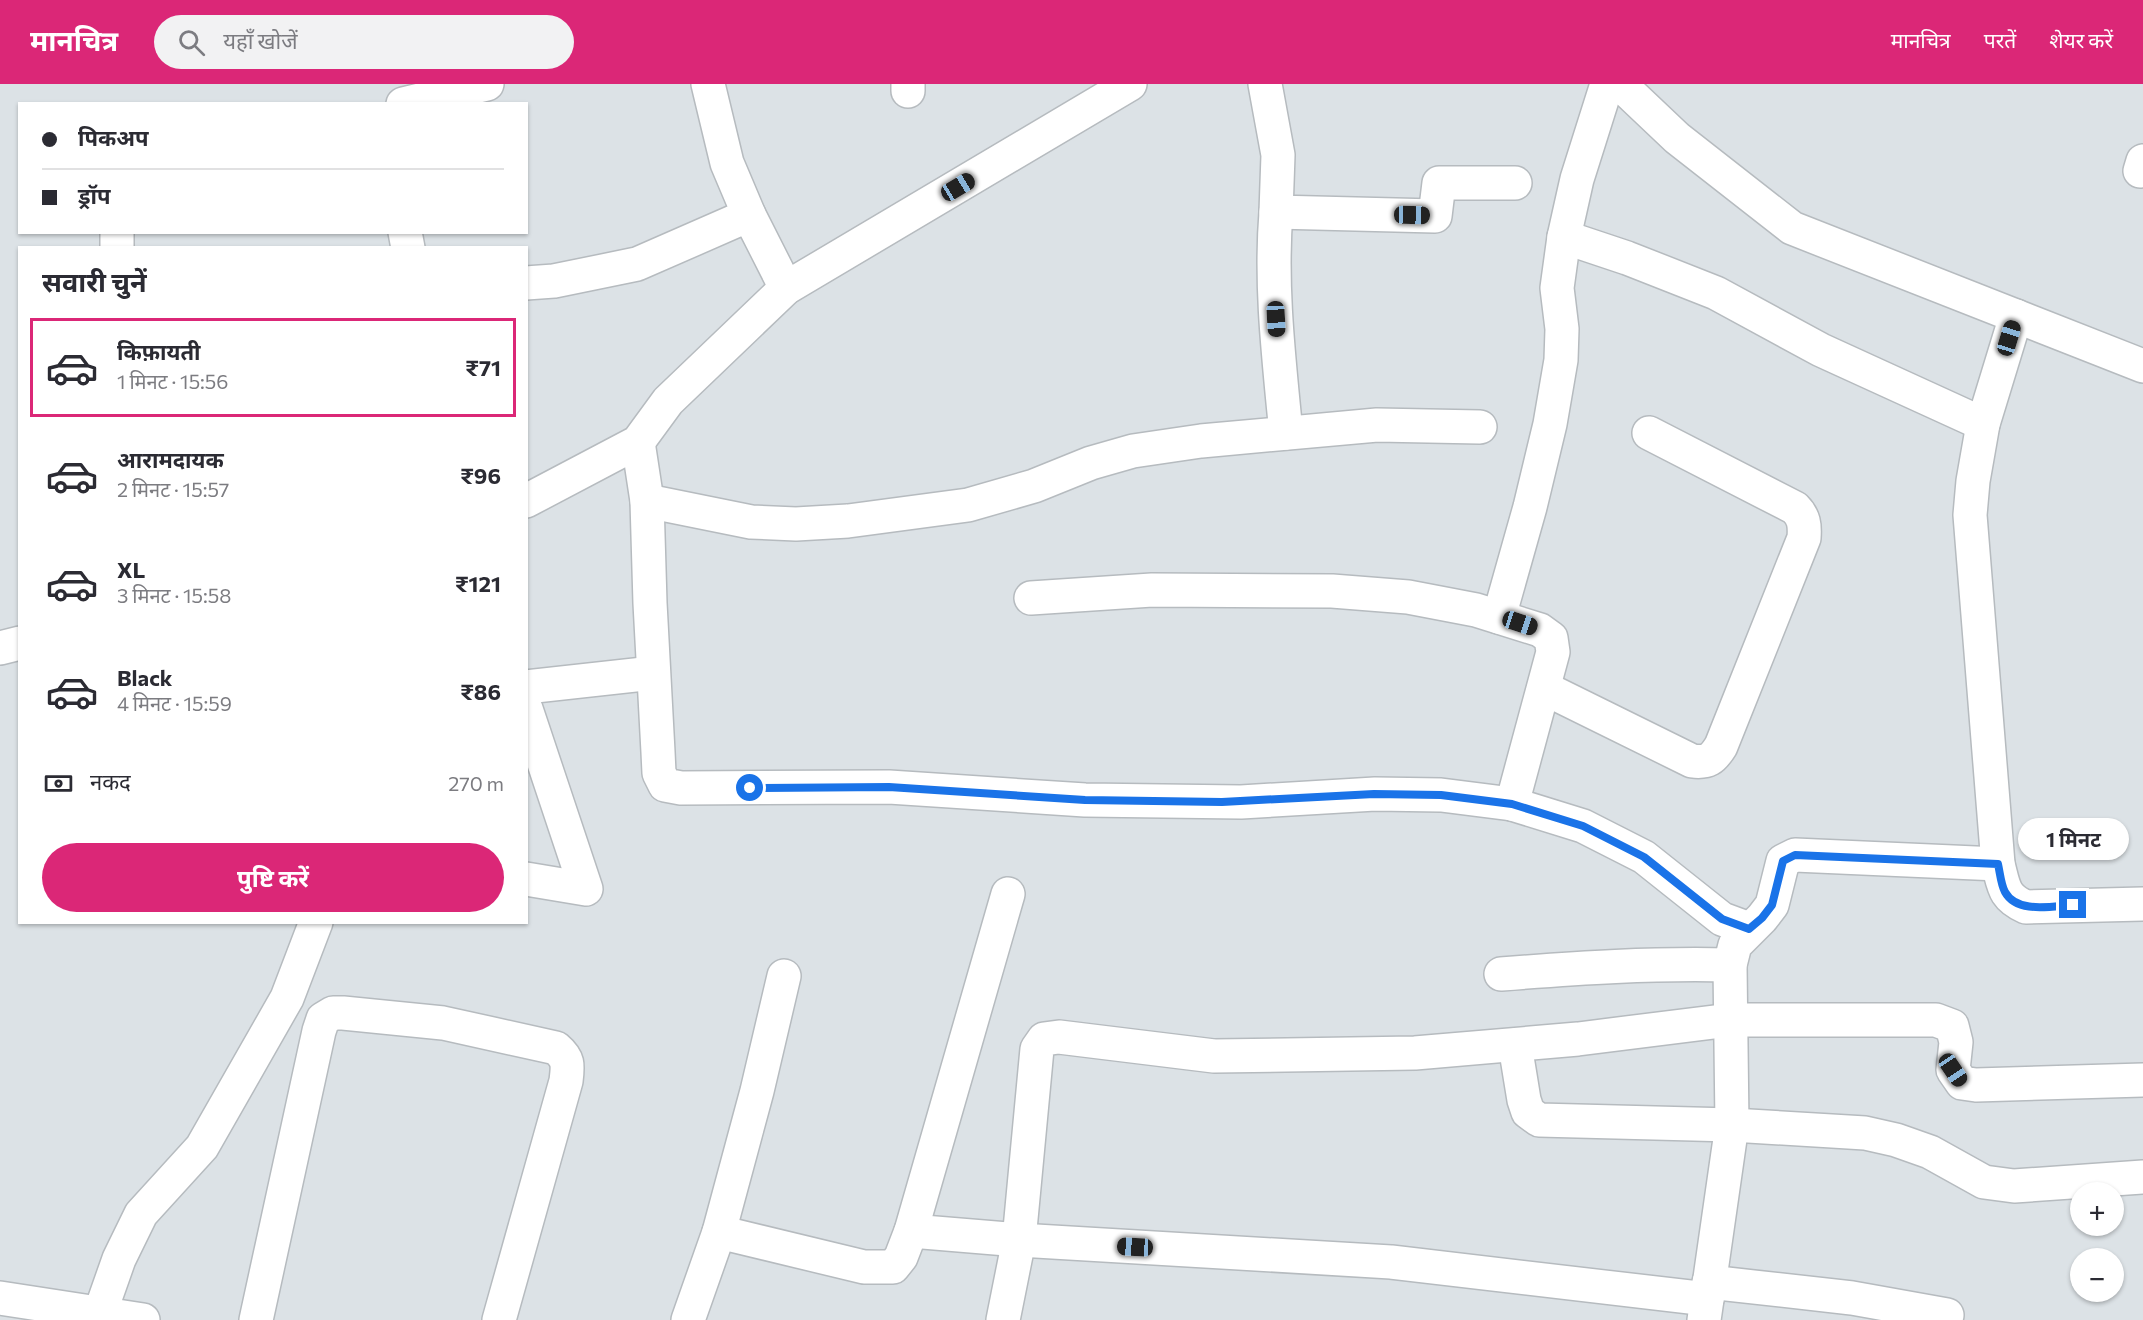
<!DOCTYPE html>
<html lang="hi">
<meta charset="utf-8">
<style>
body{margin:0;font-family:Commissioner,"Noto Sans Devanagari",sans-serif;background:#f2f2f3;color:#2b2b33;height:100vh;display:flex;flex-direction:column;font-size:22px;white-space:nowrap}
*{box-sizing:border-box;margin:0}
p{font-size:20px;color:#7c7c81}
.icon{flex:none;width:33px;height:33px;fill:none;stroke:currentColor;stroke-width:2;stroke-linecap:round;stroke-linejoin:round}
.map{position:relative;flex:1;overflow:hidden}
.details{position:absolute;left:18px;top:162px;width:510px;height:678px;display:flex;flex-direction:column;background:#fff;border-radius:0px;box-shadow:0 2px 4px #0004}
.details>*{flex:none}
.banner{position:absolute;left:18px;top:18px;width:510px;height:132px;border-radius:0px;box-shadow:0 2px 4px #0004;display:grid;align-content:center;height:132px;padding:0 24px;background:#fff}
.controls{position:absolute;left:2070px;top:1098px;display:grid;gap:12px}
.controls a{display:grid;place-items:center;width:54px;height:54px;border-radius:50%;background:#fff;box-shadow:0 2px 4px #0004;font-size:30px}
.end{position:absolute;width:27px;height:27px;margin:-14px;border:8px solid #1a73e8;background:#fff;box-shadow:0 0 0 3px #fff}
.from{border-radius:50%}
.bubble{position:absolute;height:42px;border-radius:21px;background:#fff;box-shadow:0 2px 4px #0004;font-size:20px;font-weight:700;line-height:42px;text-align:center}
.car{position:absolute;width:18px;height:36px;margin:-18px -9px;border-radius:8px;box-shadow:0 0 4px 2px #0007;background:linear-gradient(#222 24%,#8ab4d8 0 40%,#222 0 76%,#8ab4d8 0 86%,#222 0)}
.banner b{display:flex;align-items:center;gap:21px;height:57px;font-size:22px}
.banner b+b{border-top:2px solid #e1e1e2}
.banner i{width:15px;height:15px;background:#2b2b33}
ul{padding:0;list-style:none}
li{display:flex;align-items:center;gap:18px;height:99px;margin:0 12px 9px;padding:0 12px;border:3px solid transparent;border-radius:0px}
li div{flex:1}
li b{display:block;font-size:22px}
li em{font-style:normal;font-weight:700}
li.selected{border-color:#db2777}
li>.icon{width:54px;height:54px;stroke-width:1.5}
h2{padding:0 24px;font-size:27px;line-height:72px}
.pay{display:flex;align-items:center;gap:15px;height:66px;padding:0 24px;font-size:22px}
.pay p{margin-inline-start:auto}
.action{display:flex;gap:12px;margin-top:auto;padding:12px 24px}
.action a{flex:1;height:69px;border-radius:36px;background:#db2777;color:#fff;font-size:24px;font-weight:700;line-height:69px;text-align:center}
header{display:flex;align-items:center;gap:36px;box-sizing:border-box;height:84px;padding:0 30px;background:#db2777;color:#fff}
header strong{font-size:28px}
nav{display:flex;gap:33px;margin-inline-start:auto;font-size:21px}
.search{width:420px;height:54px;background:#f2f2f3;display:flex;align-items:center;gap:15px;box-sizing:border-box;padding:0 21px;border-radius:33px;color:#7c7c81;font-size:22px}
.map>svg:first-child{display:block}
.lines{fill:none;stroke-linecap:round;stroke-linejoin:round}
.minor-casing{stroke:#b6bbbf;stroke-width:36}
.minor{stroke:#fff;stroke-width:33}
.route{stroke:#1a73e8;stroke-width:8}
</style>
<header>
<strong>मानचित्र</strong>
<div class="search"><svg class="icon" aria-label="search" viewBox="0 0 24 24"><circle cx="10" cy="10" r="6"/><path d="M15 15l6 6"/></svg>यहाँ खोजें</div>
<nav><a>मानचित्र</a><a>परतें</a><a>शेयर करें</a></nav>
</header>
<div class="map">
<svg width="2143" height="1236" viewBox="0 0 2143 1236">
<rect width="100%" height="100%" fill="#dce2e6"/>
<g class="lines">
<g class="minor-casing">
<g id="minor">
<polyline points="708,0 727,79 749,131"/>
<polyline points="908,0 908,7"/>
<polyline points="1265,0 1278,71 1276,128 1435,132 1439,99 1515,99"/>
<polyline points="1620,0 1677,54 1792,144 2143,282"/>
<polyline points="403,20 487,0"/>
<polyline points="2140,87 2143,77"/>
<path d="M1276 128C1270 202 1279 276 1286 349"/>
<polyline points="405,148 408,164"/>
<polyline points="1564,153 1627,174 1716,209 1821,266 1983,340"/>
<polyline points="117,164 117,148"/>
<polyline points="526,199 554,197 637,180 749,131 786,204"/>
<path d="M2016 232 1983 340 1973 397 1970 431 1998 780C2004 802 2003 813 2026 823L2143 820"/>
<polyline points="638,358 647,417 650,519 658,668 659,689 665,701 681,704 889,703 1085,716 1241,718 1375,710 1441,711 1512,720 1583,742 1644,773 1722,835 1749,845"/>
<polyline points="526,417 638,358 668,317 786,204 1130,0"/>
<polyline points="647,417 751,438 796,440 848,437 968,421 1034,402 1091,379 1133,367 1201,357 1377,341 1480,343"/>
<polyline points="1031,514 1152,506 1332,507 1408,513 1476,526 1540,546 1551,554 1553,568 1512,720"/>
<polyline points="1499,533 1530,423 1550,340 1561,276 1562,245 1557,204 1564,153 1577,95 1607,0"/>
<polyline points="0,564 20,559"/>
<polyline points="526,603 653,589"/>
<path d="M1544 604 1692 677C1708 679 1713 675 1721 662L1804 454C1805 441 1804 433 1795 424L1649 349"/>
<polyline points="526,625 586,805 526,795"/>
<path d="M1501 890C1578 884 1653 879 1730 881"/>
<polyline points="1515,961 1524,1016 1528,1028 1539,1036 1732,1041 1865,1049 1896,1056 1930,1068 1984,1098 2014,1102 2143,1093"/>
<polyline points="911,1147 1019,1156 1391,1178 1707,1215"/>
<polyline points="719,1148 864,1183 893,1183 901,1173 911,1147 1008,810"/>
<polyline points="1709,1198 1852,1214 1947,1231"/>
<polyline points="0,1214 143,1236"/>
<polyline points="100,1229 119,1175 141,1130 202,1063 287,914 316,838"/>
<path d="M256 1236 319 947 323 935 333 929H343L443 939 556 964C569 975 568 981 566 997L499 1236"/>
<polyline points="688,1236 719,1148 757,1007 784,892"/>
<polyline points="1003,1236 1019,1156 1037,965 1044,955 1059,953 1214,972 1415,969 1578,955 1730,936 1936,936 1952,942 1956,958 1953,986 1962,999 1976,1001 2143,996"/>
<polyline points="1704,1236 1732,1041 1730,881 1735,861 1762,834 1772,821 1783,777 1795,771 1998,780"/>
</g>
</g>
<use href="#minor" class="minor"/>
</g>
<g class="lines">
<path class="route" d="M750 704 889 703 1085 716 1222 718 1374 710 1441 711 1512 720 1583 742 1644 773 1722 835 1749 845 1762 834 1772 821 1783 777 1795 771 1998 780C2000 789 2001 801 2005 808 2017 830 2052 822 2073 821"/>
</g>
</svg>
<div class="controls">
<a>+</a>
<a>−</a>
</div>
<i class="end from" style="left:750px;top:704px"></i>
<i class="end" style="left:2073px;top:821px"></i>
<div class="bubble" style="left:2018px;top:734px;width:111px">1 मिनट</div>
<i class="car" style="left:958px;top:103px;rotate:59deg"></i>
<i class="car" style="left:1412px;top:131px;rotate:91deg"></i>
<i class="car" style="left:1276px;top:235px;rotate:177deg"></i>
<i class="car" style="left:2009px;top:254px;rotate:17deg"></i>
<i class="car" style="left:1520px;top:539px;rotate:108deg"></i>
<i class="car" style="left:1953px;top:986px;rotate:146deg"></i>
<i class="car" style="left:1135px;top:1163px;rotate:273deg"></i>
<div class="banner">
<b><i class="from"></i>पिकअप</b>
<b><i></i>ड्रॉप</b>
</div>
<section class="details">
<h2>सवारी चुनें</h2>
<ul>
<li class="selected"><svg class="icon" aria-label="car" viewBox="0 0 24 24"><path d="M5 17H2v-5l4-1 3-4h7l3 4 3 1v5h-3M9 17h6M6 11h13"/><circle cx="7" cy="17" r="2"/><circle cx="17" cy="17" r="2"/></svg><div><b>किफ़ायती</b><p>1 मिनट · 15:56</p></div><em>₹71</em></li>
<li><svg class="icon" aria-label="car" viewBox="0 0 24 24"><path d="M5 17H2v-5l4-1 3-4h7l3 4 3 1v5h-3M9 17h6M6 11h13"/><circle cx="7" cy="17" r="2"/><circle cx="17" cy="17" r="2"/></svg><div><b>आरामदायक</b><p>2 मिनट · 15:57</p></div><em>₹96</em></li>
<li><svg class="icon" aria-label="car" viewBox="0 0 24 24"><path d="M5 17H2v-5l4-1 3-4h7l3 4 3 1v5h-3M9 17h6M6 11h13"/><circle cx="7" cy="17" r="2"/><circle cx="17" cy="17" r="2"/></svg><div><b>XL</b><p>3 मिनट · 15:58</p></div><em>₹121</em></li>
<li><svg class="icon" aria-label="car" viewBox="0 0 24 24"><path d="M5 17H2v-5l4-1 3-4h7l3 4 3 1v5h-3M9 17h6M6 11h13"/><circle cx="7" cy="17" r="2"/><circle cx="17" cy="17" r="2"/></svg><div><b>Black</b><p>4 मिनट · 15:59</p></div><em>₹86</em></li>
</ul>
<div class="pay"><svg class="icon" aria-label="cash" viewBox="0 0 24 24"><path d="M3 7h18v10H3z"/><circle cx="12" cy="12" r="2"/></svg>नकद<p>270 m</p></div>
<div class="action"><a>पुष्टि करें</a></div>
</section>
</div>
